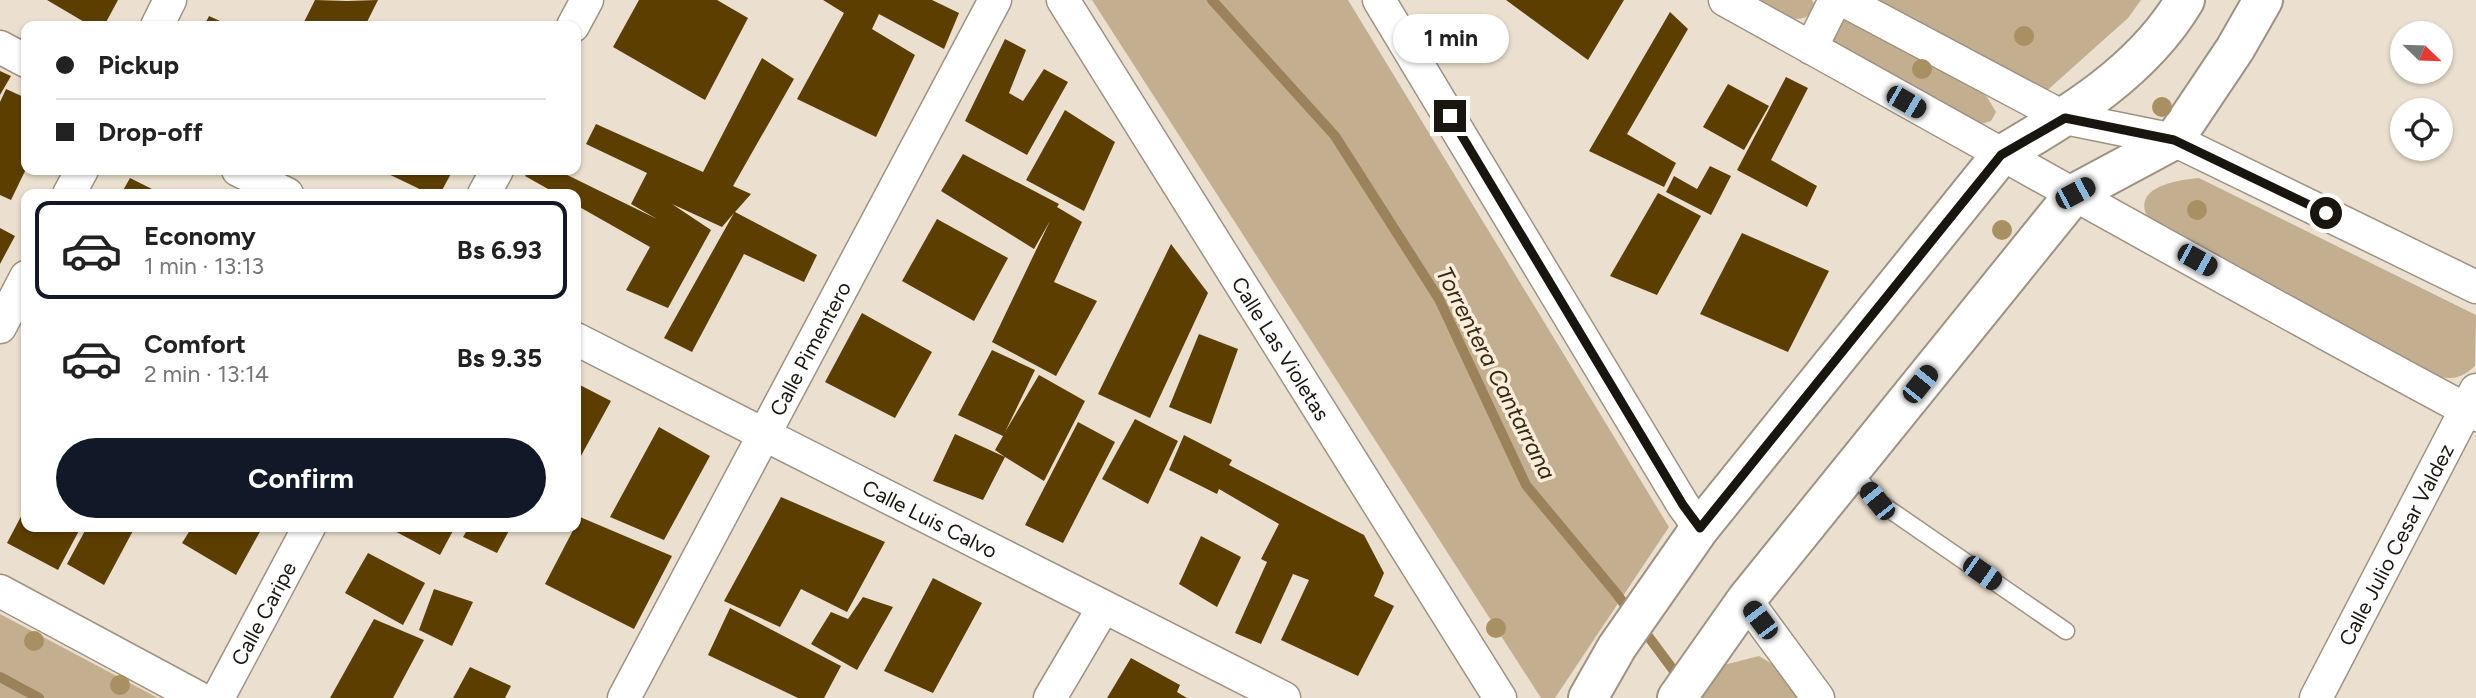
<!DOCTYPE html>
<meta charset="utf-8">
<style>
body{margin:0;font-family:Figtree,sans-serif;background:#f2f2f2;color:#222;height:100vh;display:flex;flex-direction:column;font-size:26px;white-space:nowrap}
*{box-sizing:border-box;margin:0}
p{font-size:23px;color:#767676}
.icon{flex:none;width:38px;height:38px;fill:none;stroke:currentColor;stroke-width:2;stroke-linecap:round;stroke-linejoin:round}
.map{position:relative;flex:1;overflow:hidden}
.panel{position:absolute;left:21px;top:189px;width:560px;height:343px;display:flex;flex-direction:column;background:#fff;border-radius:14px;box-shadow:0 2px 5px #0004}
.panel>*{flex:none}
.guide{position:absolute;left:21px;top:21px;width:560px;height:154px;border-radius:14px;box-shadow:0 2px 5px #0004;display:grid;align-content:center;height:154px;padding:0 35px;background:#fff}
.needle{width:46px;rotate:113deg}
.tools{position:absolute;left:2390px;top:21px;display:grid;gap:14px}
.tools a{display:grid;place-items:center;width:63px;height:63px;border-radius:50%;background:#fff;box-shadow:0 2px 5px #0004;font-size:35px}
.end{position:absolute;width:32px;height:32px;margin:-16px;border:9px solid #19150f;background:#fff;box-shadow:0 0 0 4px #fff}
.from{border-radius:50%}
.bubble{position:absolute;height:49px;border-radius:24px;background:#fff;box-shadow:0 2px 5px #0004;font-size:23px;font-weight:700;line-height:49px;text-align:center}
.car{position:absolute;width:21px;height:42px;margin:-21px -10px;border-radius:9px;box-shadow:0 0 5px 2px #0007;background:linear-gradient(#222 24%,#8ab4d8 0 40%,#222 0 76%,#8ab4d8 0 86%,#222 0)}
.guide b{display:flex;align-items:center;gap:24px;height:66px;font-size:26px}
.guide b+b{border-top:2px solid #e0e0e0}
.guide i{width:18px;height:18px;background:#222}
ul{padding:12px 0 0;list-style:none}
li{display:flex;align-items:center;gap:21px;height:98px;margin:0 14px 10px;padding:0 21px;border:4px solid transparent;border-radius:14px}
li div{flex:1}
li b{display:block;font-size:26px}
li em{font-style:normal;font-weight:700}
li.active{border-color:#111827}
li>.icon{width:63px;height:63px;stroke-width:1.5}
.button{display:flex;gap:14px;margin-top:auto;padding:14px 35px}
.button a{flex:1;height:80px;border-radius:42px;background:#111827;color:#fff;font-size:28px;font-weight:700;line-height:80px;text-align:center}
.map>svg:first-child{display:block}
.green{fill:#c3ae8f}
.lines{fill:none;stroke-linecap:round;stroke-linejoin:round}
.stream{stroke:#9c825b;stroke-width:10}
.building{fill:#5c3e00}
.service-casing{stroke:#9e9383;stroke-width:19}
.minor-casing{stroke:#9e9383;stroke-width:35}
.secondary-casing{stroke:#9e9383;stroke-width:42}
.service{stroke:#fff;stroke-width:16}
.minor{stroke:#fff;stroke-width:32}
.secondary{stroke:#fff;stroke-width:38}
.tree{fill:#a89063}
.route{stroke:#19150f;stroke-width:9}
.labels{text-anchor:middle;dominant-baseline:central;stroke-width:7;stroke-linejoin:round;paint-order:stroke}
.street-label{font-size:21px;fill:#19150f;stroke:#f9eddc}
.water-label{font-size:23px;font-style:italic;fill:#37280f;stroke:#f9eddc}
</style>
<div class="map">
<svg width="2476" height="698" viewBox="0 0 2476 698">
<rect width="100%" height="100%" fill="#ebe0cf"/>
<g class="green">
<polygon points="1092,0 1348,0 1669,527 1555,698 1541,698"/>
<path d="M1758 0H1812L1815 5C1804 34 1776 10 1758 0Z"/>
<polygon points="1865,0 2141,0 2128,18 2042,95"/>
<polygon points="1841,15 1975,88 1987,97 1996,112 1991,121 1981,124 1829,44"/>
<path d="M2199 178 2476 315 2475 366C2461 379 2450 381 2432 374L2149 220C2129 187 2177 180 2199 178Z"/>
<polygon points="0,614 158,698 0,698"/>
<polygon points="1759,656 1782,670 1800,698 1702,698 1724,665"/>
</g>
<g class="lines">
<g class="stream">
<polyline points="1212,0 1335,136 1439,299 1526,485 1616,593 1680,679"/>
<polyline points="0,677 39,698"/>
</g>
</g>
<g class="building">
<polygon points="47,0 118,0 104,26 91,26"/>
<polygon points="315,0 347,1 378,0 365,26 302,26"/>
<polygon points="639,0 717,0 748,18 705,100 613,47"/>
<polygon points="823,0 932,0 959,13 944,49 879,14 872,29 915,55 876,137 797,99 844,13"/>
<polygon points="1506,0 1624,0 1588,60"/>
<polygon points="1670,12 1688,29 1627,134 1676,163 1664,187 1589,151"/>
<polygon points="209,16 231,26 204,26"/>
<polygon points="1005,39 1026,50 1009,93 1023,101 1044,69 1068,82 1027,155 965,121"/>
<polygon points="762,58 794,79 733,186 751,194 735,212 817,255 804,282 744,254 692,352 664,338 734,213 722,227 672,204 711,230 668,308 626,290 650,247 576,205 576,194 557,194 525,176 530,170 557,170 657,219 631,204 647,173 586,144 596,124 703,172"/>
<polygon points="0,71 11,76 0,95"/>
<polygon points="1786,77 1808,88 1771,160 1817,186 1807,207 1737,170"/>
<polygon points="1728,84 1769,106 1744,150 1703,127"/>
<polygon points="6,89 26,98 26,169 11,200 0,195 0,102"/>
<polygon points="1065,110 1115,142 1084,211 1026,180"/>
<polygon points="963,154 1059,204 1057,207 1082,222 1054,282 1097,301 1056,376 992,342 1050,221 1034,249 941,191"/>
<polygon points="1710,166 1731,176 1711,215 1666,192 1674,176 1697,189"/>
<polygon points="380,170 453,170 440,194 430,194"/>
<polygon points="130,178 162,194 121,194"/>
<polygon points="1658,193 1701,216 1657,295 1610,276"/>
<polygon points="937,219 1008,258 974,321 902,281"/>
<polygon points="0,228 15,236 0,264"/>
<polygon points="1742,233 1829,271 1788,352 1700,314"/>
<polygon points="1171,244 1208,293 1150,418 1098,394"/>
<polygon points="862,313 932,352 895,418 825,382"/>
<polygon points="1199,334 1238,349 1211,424 1169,407"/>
<polygon points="992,350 1035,370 1005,432 1039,375 1085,401 1044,481 1005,457 983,500 933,481 955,434 1005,457 995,450 1003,436 958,415"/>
<polygon points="576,383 611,401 576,465"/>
<polygon points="1135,419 1178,441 1148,504 1102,479"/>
<polygon points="1078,422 1115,442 1063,543 1025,525"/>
<polygon points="659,427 710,456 664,540 610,517"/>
<polygon points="1184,435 1232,460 1229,465 1364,535 1384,573 1374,596 1394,606 1358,676 1281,640 1309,580 1293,574 1261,644 1235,633 1267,562 1261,559 1279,524 1219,489 1217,494 1169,470"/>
<polygon points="781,497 885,542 847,612 801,589 780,627 724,601"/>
<polygon points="26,507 26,527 81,527 58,570 7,543"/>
<polygon points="580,517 672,556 634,629 545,584"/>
<polygon points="87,527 135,527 104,585 67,564"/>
<polygon points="192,527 260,527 262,528 236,575 182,543"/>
<polygon points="387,527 455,527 440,555"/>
<polygon points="469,527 511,527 497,553 463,537"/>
<polygon points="1201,536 1241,557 1217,607 1179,584"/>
<polygon points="368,553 425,583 403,625 345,593"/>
<polygon points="933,578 982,603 933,693 884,671"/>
<polygon points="434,589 473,602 452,646 419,630"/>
<polygon points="863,597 893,607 857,670 811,644 831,612 848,619"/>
<polygon points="730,608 841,666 824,698 798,698 708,655"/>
<polygon points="374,619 424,640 393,698 330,698"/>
<polygon points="1131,658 1180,685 1177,692 1187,698 1107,698"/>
<polygon points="470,667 511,686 505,698 453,698"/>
</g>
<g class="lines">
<g class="service-casing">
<polyline id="service" points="1851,469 1877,501 2066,631"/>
</g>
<g class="minor-casing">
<g id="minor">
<path id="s1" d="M1063 0 1500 698"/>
<polyline points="1379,0 1683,505 1700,528"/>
<path d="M1725 0C1975 138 2223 280 2476 415"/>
<polyline points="1843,0 2065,118 2174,140 2476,287"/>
<polyline points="157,26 170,0"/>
<polyline points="573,26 587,0"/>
<polyline points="0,47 26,61"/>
<polyline points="1811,48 1835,0"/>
<polyline points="238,170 287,194"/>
<polyline points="69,194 82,170"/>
<polyline points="484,194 497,170"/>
<polyline points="0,327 26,277"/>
<path id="s2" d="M576 339 1284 698"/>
<polyline points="0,591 199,698"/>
<polyline points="1746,600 1818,698"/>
<path id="s3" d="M218 698 309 527"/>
<path id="s4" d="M624 698 995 0"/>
<polyline points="1050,698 1103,608"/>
<path id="s5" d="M2316 698 2476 390"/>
</g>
</g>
<g class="secondary-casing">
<g id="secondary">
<path d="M1588 698 1617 647 1700 528 2001 155C2070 115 2143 71 2185 0"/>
<polyline points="1677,698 1746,600 2075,193 2174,140 2235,49 2263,0"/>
</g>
</g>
<use href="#service" class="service"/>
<use href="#minor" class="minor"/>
<use href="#secondary" class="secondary"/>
</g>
<g class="tree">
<circle cx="2024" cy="36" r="10"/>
<circle cx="1922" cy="69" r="10"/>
<circle cx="2162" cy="107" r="10"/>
<circle cx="2197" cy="210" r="10"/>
<circle cx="2002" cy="230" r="10"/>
<circle cx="1496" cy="628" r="10"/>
<circle cx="34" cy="641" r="10"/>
<circle cx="120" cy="685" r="10"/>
</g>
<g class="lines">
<polyline class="route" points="1450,116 1683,505 1700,528 2001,155 2065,118 2174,140 2326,213"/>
</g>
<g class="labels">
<g class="street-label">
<text stroke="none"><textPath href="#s4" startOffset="396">Calle Pimentero</textPath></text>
<text stroke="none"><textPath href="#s1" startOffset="411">Calle Las Violetas</textPath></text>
<text stroke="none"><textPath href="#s2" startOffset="397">Calle Luis Calvo</textPath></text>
<text stroke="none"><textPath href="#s5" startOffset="173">Calle Julio Cesar Valdez</textPath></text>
<text stroke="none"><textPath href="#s3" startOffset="96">Calle Caripe</textPath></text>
</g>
<g class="water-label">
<text transform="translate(1496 373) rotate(63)">Torrentera Cantarrana</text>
</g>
</g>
</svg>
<div class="tools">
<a><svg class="needle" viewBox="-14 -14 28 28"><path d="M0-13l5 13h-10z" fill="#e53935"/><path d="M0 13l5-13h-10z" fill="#767676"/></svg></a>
<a><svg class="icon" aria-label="locate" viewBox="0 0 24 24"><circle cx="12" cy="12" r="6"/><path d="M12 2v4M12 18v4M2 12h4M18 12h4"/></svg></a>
</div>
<i class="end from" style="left:2326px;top:213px"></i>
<i class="end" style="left:1450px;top:116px"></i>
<div class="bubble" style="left:1393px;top:14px;width:116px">1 min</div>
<i class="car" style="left:1906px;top:102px;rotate:120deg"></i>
<i class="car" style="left:2075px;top:193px;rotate:62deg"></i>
<i class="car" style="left:2197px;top:260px;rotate:119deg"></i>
<i class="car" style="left:1920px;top:384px;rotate:39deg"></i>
<i class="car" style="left:1877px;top:501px;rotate:321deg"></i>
<i class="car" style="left:1982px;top:573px;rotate:125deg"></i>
<i class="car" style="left:1760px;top:620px;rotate:323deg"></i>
<div class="guide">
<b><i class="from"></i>Pickup</b>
<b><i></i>Drop-off</b>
</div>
<section class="panel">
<ul>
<li class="active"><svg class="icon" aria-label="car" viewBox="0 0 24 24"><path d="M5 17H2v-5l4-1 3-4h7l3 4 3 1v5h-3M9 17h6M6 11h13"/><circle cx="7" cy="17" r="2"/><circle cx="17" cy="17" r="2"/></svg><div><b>Economy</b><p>1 min · 13:13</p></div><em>Bs 6.93</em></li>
<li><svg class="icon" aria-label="car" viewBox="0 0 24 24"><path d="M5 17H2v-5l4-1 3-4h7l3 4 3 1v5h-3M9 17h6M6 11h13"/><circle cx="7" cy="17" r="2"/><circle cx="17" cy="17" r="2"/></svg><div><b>Comfort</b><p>2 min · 13:14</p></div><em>Bs 9.35</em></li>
</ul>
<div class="button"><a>Confirm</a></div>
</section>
</div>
